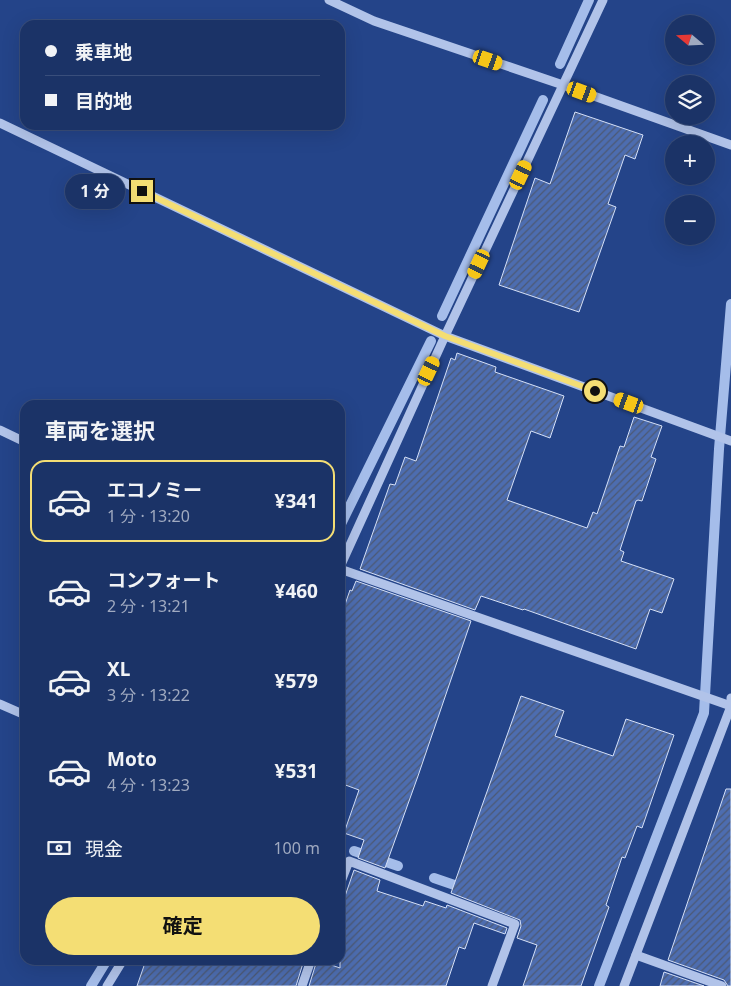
<!DOCTYPE html>
<html lang="ja">
<meta charset="utf-8">
<style>
body{margin:0;font-family:"Noto Sans","Noto Sans JP",sans-serif;background:#243b6d;color:#f1f3f6;height:100vh;display:flex;flex-direction:column;font-size:19px;white-space:nowrap}
*{box-sizing:border-box;margin:0}
p{font-size:16px;color:#a0aac0}
.icon{flex:none;width:28px;height:28px;fill:none;stroke:currentColor;stroke-width:2;stroke-linecap:round;stroke-linejoin:round}
.map{position:relative;flex:1;overflow:hidden}
.side{position:absolute;left:20px;top:400px;width:325px;height:565px;display:flex;flex-direction:column;background:#1b3367;border-radius:15px;box-shadow:0 5px 20px #0002,0 0 0 1px #394e7b}
.side>*{flex:none}
.top-card{position:absolute;left:20px;top:20px;width:325px;height:110px;border-radius:15px;box-shadow:0 5px 20px #0002,0 0 0 1px #394e7b;display:grid;align-content:center;height:110px;padding:0 25px;background:#1b3367}
.needle{width:32px;rotate:289deg}
.fabs{position:absolute;left:665px;top:15px;display:grid;gap:10px}
.fabs a{display:grid;place-items:center;width:50px;height:50px;border-radius:50%;background:#1b3367;box-shadow:0 5px 20px #0002,0 0 0 1px #394e7b;font-size:25px}
.end{position:absolute;width:22px;height:22px;margin:-11px;border:6px solid #f4de74;background:#111;box-shadow:0 0 0 2px #111}
.from{border-radius:50%}
.bubble{position:absolute;height:35px;border-radius:18px;background:#1b3367;box-shadow:0 5px 20px #0002,0 0 0 1px #394e7b;font-size:16px;font-weight:700;line-height:35px;text-align:center}
.car{position:absolute;width:15px;height:30px;margin:-15px -8px;border-radius:6px;box-shadow:0 0 4px 1px #0007;background:linear-gradient(#f5c518 24%,#345 0 40%,#f5c518 0 76%,#345 0 86%,#f5c518 0)}
.top-card b{display:flex;align-items:center;gap:18px;height:48px;font-size:19px}
.top-card b+b{border-top:1px solid #394e7b}
.top-card i{width:12px;height:12px;background:#f1f3f6}
ul{padding:0;list-style:none}
li{display:flex;align-items:center;gap:15px;height:82px;margin:0 10px 8px;padding:0 15px;border:2px solid transparent;border-radius:15px}
li div{flex:1}
li b{display:block;font-size:19px}
li em{font-style:normal;font-weight:700}
li.current{border-color:#f4de74}
li>.icon{width:45px;height:45px;stroke-width:1.5}
h2{padding:0 25px;font-size:22px;line-height:60px}
.pay{display:flex;align-items:center;gap:12px;height:55px;padding:0 25px;font-size:19px}
.pay p{margin-inline-start:auto}
.action{display:flex;gap:10px;margin-top:auto;padding:10px 25px}
.action a{flex:1;height:58px;border-radius:30px;background:#f4de74;color:#111;font-size:20px;font-weight:700;line-height:58px;text-align:center}
.map>svg:first-child{display:block}
.lines{fill:none;stroke-linecap:round;stroke-linejoin:round}
.stream{stroke:#a5bdea;stroke-width:10}
.building{fill:url(#building-hatch);stroke:#d5e0f7}
.minor{stroke:#b1c3e9;stroke-width:9}
.route{stroke:#f4de74;stroke-width:6}
</style>
<div class="map">
<svg width="731" height="986" viewBox="0 0 731 986">
<defs>
<pattern id="building-hatch" width="6" height="6" patternUnits="userSpaceOnUse" patternTransform="scale(1.25)"><rect width="6" height="6" fill="#4d6db0"/><path d="M-1 1l2-2M0 6l6-6M5 7l2-2" fill="none" stroke="#4c5974"/></pattern>
</defs>
<rect width="100%" height="100%" fill="#244489"/>
<g class="lines">
<g class="stream">
<polyline points="560,64 589,0"/>
<polyline points="442,316 543,100"/>
<polyline points="340,526 431,341"/>
<polyline points="354,851 398,866"/>
<polyline points="434,878 466,889"/>
<polyline points="91,986 107,960"/>
<polyline points="599,986 704,713 719,449 731,304"/>
</g>
</g>
<g class="building">
<polygon points="575,112 643,135 635,159 625,155 608,204 616,207 579,312 499,285 535,178 550,184"/>
<polygon points="457,353 496,367 495,372 564,396 550,438 531,431 507,500 587,528 593,512 597,514 620,446 624,447 634,417 662,426 651,457 656,459 642,501 638,500 636,501 620,550 624,552 621,561 674,579 662,613 650,609 636,649 524,609 523,610 481,596 475,610 360,569 390,484 395,485 405,457 416,461 451,358 455,360"/>
<polygon points="356,581 471,621 418,776 385,868 358,858 364,840 344,833 359,790 340,783 340,619 350,590 352,591"/>
<polygon points="521,696 564,711 555,736 613,756 626,719 674,735 642,828 637,826 625,858 622,857 606,905 609,907 581,986 523,986 537,945 517,938 521,926 520,920 451,893"/>
<polygon points="726,789 731,789 731,986 728,986 724,980 668,960"/>
<polygon points="354,870 380,880 377,891 423,906 425,901 446,908 447,905 507,928 505,934 474,923 465,949 459,947 446,986 309,986 317,960 340,968 340,917 345,903 343,902"/>
<polygon points="146,960 304,960 296,986 137,986"/>
<polygon points="664,972 704,986 660,986"/>
</g>
<g class="lines">
<g class="minor">
<polyline points="329,0 374,21 563,85 731,145"/>
<polyline points="0,123 445,336 731,441"/>
<polyline points="0,430 25,442"/>
<polyline points="340,567 445,336 603,0"/>
<polyline points="340,569 731,706"/>
<polyline points="0,704 25,715"/>
<polyline points="340,884 349,861 515,924 492,986"/>
<polyline points="636,955 722,986"/>
<polyline points="107,986 123,960"/>
<polyline points="302,986 311,960"/>
<polyline points="624,986 731,706 731,698"/>
</g>
</g>
<g class="lines">
<polyline class="route" points="142,191 445,336 595,391"/>
</g>
</svg>
<div class="fabs">
<a><svg class="needle" viewBox="-14 -14 28 28"><path d="M0-13l5 13h-10z" fill="#e53935"/><path d="M0 13l5-13h-10z" fill="#a0aac0"/></svg></a>
<a><svg class="icon" aria-label="layers" viewBox="0 0 24 24"><path d="M12 4l9 5-9 5-9-5zM3 14l9 5 9-5"/></svg></a>
<a>+</a>
<a>−</a>
</div>
<i class="end from" style="left:595px;top:391px"></i>
<i class="end" style="left:142px;top:191px"></i>
<div class="bubble" style="left:65px;top:174px;width:60px">1 分</div>
<i class="car" style="left:488px;top:60px;rotate:109deg"></i>
<i class="car" style="left:582px;top:92px;rotate:110deg"></i>
<i class="car" style="left:521px;top:175px;rotate:25deg"></i>
<i class="car" style="left:479px;top:264px;rotate:205deg"></i>
<i class="car" style="left:429px;top:371px;rotate:25deg"></i>
<i class="car" style="left:629px;top:403px;rotate:290deg"></i>
<div class="top-card">
<b><i class="from"></i>乗車地</b>
<b><i></i>目的地</b>
</div>
<section class="side">
<h2>車両を選択</h2>
<ul>
<li class="current"><svg class="icon" aria-label="car" viewBox="0 0 24 24"><path d="M5 17H2v-5l4-1 3-4h7l3 4 3 1v5h-3M9 17h6M6 11h13"/><circle cx="7" cy="17" r="2"/><circle cx="17" cy="17" r="2"/></svg><div><b>エコノミー</b><p>1 分 · 13:20</p></div><em>¥341</em></li>
<li><svg class="icon" aria-label="car" viewBox="0 0 24 24"><path d="M5 17H2v-5l4-1 3-4h7l3 4 3 1v5h-3M9 17h6M6 11h13"/><circle cx="7" cy="17" r="2"/><circle cx="17" cy="17" r="2"/></svg><div><b>コンフォート</b><p>2 分 · 13:21</p></div><em>¥460</em></li>
<li><svg class="icon" aria-label="car" viewBox="0 0 24 24"><path d="M5 17H2v-5l4-1 3-4h7l3 4 3 1v5h-3M9 17h6M6 11h13"/><circle cx="7" cy="17" r="2"/><circle cx="17" cy="17" r="2"/></svg><div><b>XL</b><p>3 分 · 13:22</p></div><em>¥579</em></li>
<li><svg class="icon" aria-label="car" viewBox="0 0 24 24"><path d="M5 17H2v-5l4-1 3-4h7l3 4 3 1v5h-3M9 17h6M6 11h13"/><circle cx="7" cy="17" r="2"/><circle cx="17" cy="17" r="2"/></svg><div><b>Moto</b><p>4 分 · 13:23</p></div><em>¥531</em></li>
</ul>
<div class="pay"><svg class="icon" aria-label="cash" viewBox="0 0 24 24"><path d="M3 7h18v10H3z"/><circle cx="12" cy="12" r="2"/></svg>現金<p>100 m</p></div>
<div class="action"><a>確定</a></div>
</section>
</div>
